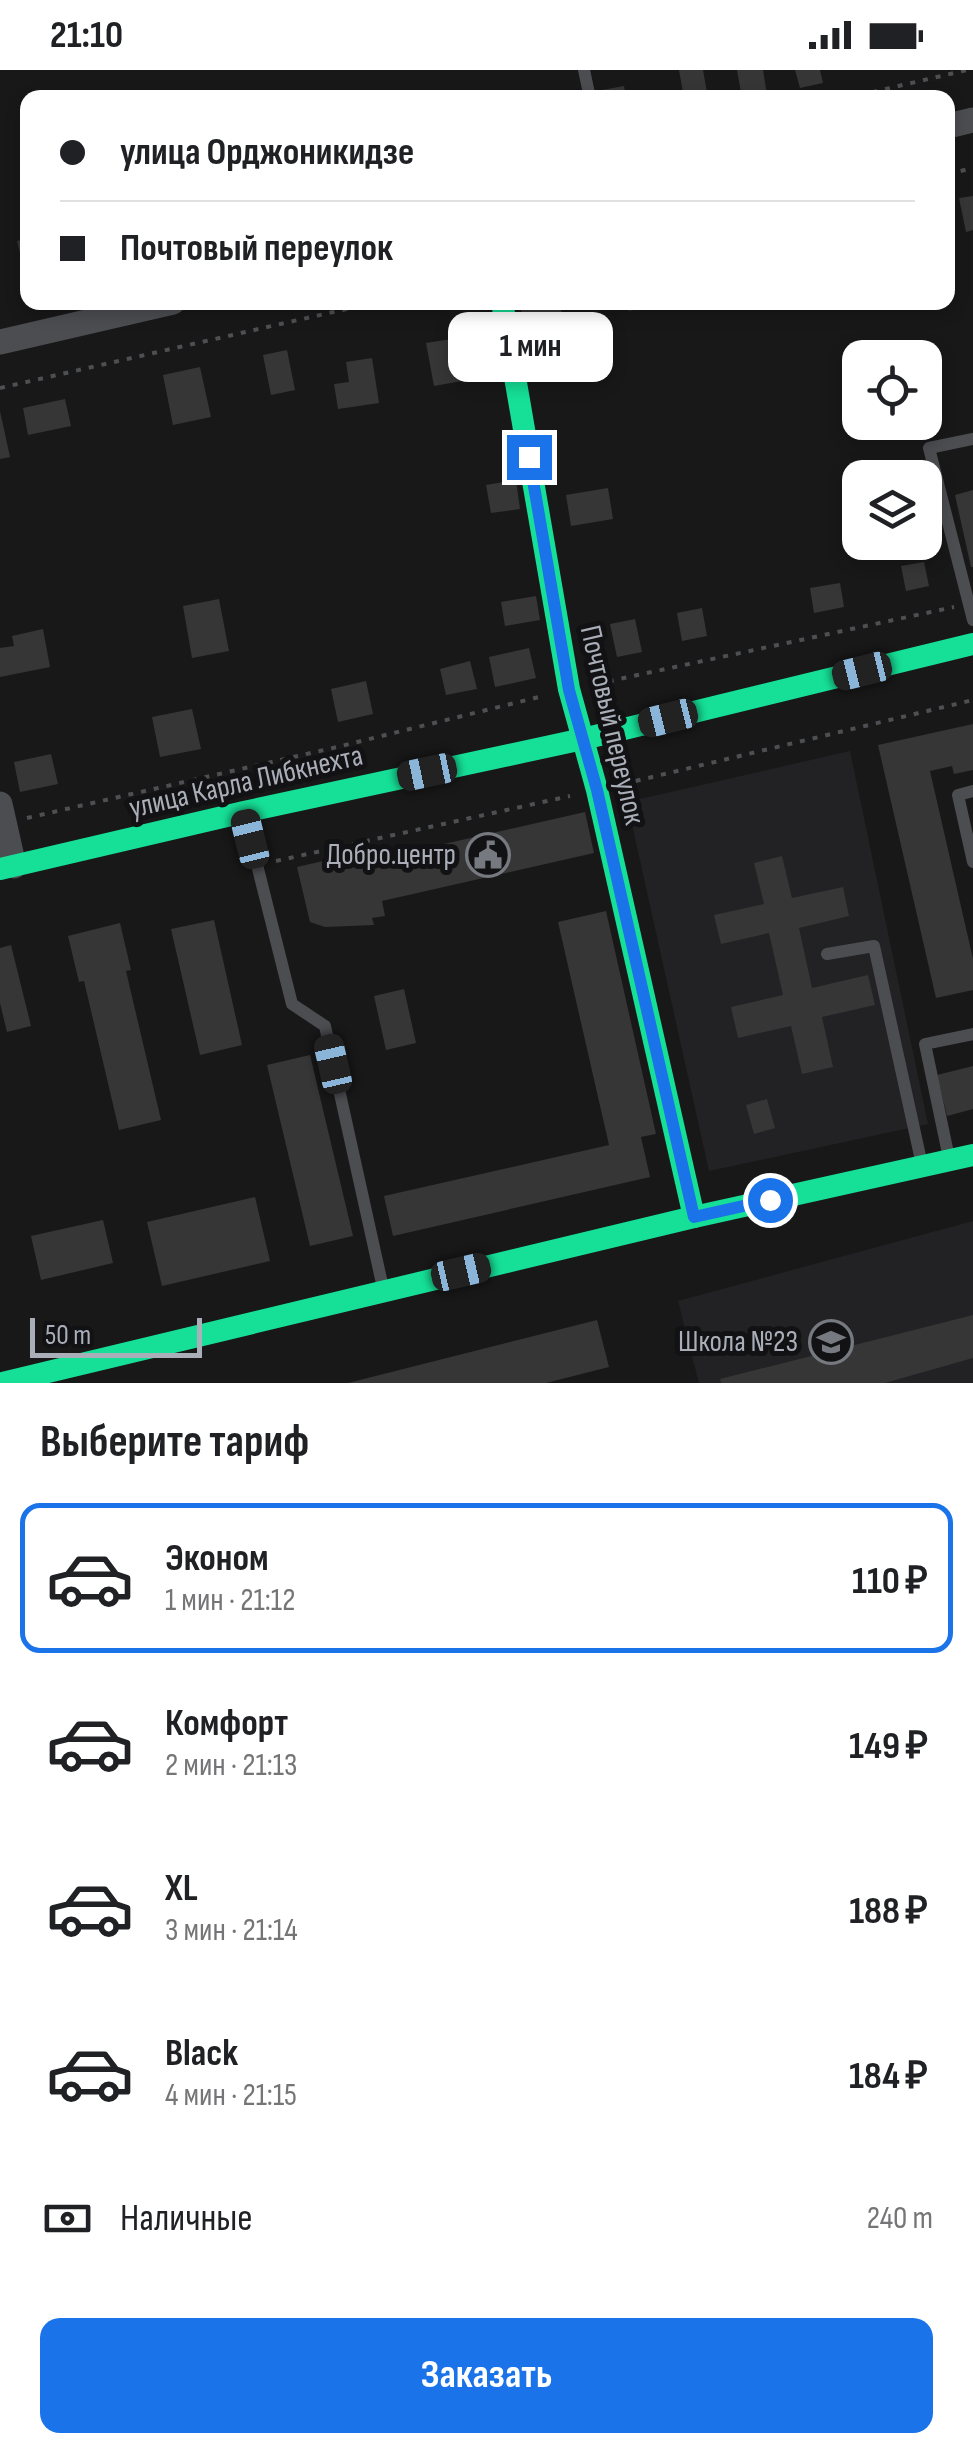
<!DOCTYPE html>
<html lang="ru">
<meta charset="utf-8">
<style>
body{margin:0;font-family:"Sofia Sans Condensed",sans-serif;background:#f6f6f6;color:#202124;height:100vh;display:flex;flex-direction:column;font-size:38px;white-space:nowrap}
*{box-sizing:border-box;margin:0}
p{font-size:32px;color:#757577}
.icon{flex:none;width:55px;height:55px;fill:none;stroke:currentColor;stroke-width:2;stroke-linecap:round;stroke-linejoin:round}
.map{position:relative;height:1313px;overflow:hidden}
.sheet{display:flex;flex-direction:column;background:#fff;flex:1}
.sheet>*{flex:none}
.guide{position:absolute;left:20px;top:20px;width:935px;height:220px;border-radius:20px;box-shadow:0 5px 15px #0003;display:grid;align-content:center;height:220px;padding:0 40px;background:#fff}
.tools{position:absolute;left:842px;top:270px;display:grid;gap:20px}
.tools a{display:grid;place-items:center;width:100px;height:100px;border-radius:20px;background:#fff;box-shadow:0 5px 15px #0003;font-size:50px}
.scale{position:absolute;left:30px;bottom:25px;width:172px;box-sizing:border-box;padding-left:10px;border:5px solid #a9aeb8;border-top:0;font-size:28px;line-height:35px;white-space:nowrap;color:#a9aeb8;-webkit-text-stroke:8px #121214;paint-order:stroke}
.end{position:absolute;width:45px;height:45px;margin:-22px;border:12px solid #1a73e8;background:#fff;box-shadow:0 0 0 5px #fff}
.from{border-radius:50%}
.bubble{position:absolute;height:70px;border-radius:20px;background:#fff;box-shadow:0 5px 15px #0003;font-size:32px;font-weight:700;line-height:70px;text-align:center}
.car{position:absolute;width:30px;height:60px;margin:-30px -15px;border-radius:12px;box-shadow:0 0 8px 2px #0007;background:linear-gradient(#222 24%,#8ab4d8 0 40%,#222 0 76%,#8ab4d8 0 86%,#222 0)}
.guide b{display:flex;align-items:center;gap:35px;height:95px;font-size:38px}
.guide b+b{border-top:2px solid #e0e0e0}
.guide i{width:25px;height:25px;background:#202124}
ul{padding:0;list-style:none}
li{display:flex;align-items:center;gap:30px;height:150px;margin:0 20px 15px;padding:0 20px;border:5px solid transparent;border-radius:20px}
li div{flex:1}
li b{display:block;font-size:38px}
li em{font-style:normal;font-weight:700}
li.selected{border-color:#1a73e8}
li>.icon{width:90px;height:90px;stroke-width:1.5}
h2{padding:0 40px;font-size:45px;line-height:120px}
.pay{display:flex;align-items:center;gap:25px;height:110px;padding:0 40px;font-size:38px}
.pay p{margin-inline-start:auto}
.cta{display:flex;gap:20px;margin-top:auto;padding:20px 40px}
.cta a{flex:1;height:115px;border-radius:20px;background:#1a73e8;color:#fff;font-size:40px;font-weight:700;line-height:115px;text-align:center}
.status{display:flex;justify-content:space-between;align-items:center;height:70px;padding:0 50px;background:#fff;direction:ltr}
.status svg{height:28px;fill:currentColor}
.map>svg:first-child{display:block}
.built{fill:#222224}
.building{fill:#363637}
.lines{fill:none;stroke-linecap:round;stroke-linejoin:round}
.path{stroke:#4e4f52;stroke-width:4;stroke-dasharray:5 8;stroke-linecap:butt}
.lane{stroke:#4c4d51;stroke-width:12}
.street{stroke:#4c4d51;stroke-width:25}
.fast{stroke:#16e098;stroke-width:22}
.route{stroke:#1a73e8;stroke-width:12}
.labels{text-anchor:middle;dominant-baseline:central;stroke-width:10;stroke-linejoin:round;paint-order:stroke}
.street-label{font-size:30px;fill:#a9aeb8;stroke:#121214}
.poi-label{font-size:30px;fill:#a9aeb8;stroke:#121214;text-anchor:end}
</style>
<div class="status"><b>21:10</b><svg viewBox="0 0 49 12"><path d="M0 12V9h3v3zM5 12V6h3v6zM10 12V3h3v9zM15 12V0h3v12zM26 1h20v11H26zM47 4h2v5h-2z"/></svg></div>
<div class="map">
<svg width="973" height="1313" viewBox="0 0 973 1313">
<rect width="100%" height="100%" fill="#181818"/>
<g class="built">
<polygon points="850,681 928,1054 709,1101 627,732"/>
<polygon points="973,1151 973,1313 699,1313 678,1231"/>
</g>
<g class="building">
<polygon points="679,0 703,0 708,28 684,28"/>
<polygon points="737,0 763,0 767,25 742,28"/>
<polygon points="795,0 820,0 823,13 800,18"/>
<polygon points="624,16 626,28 603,28 602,20"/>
<polygon points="973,126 973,160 966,162 959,128"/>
<polygon points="28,168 28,208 26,208 17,171"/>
<polygon points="519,232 559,232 565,255 527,265"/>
<polygon points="627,232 663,232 663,234 629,241"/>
<polygon points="471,266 479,308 434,316 426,273"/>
<polygon points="287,280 295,320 271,325 263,285"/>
<polygon points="372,288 379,333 338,339 334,314 349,312 346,292"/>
<polygon points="200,297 211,347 173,355 163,305"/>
<polygon points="65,329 71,356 28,365 23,338"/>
<polygon points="0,341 10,387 0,389"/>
<polygon points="516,410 520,439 491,443 486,415"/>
<polygon points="608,418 613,449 571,456 566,425"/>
<polygon points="973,420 973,497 971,497 955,425"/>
<polygon points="924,492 929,516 906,521 901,496"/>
<polygon points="840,513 844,537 814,543 810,518"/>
<polygon points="536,526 540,550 505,556 501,532"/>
<polygon points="219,529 229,581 192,588 183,536"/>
<polygon points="702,538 707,566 682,571 677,543"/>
<polygon points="635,549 642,582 617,587 610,554"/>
<polygon points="43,559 50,597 0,607 0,578 14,576 12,566"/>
<polygon points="529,578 536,608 495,617 489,587"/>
<polygon points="470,591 477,619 446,625 440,599"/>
<polygon points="366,611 373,644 338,652 331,619"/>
<polygon points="192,639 201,679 160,687 152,647"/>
<polygon points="973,654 973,700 954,704 952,696 930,701 973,889 973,920 936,928 878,675"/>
<polygon points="51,684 58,714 20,722 14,692"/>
<polygon points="585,742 594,783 382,831 385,846 372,848 374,855 325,857 310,852 297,797 380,778 382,788"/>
<polygon points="782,786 792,828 843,817 849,846 799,858 812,918 868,905 875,935 822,947 833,997 802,1004 791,956 738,968 731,937 783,925 769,863 721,874 714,845 764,834 754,793"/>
<polygon points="606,841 656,1064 641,1067 650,1107 393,1166 384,1126 609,1075 558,852"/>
<polygon points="214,850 242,975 200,985 171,859"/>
<polygon points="120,853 131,900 126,901 161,1050 119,1060 84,911 79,912 68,866"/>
<polygon points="11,875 31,956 7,962 0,933 0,878"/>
<polygon points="404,919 416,973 386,980 374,926"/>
<polygon points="310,985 353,1166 310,1176 267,995"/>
<polygon points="973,996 973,1039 947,1046 937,1005"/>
<polygon points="767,1029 775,1058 754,1064 746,1035"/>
<polygon points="255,1127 270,1191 162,1216 147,1152"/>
<polygon points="103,1150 113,1193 41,1210 31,1166"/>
<polygon points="973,1245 973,1288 885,1313 721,1313 720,1309"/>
<polygon points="597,1250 609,1297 546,1313 348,1313"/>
</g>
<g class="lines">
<g class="path">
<polyline points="847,28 967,0"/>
<polyline points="948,104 973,98"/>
<polyline points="0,318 377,232"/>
<polyline points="596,614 954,537"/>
<polyline points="623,714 973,630"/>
<polyline points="27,748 337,677 543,626"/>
<polyline points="276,791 570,726"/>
</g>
<g class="lane">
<polyline points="584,0 590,28"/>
<polyline points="973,369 929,378 973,550"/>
<polyline points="973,721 958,725 973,792"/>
<polyline points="244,743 292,934 325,956 383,1218"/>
<polyline points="827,884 874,876 922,1095"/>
<polyline points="949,1088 925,974 973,964"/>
</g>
<g class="street">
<polyline points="948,56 973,50"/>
<polyline points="0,272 173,232"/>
<polyline points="0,734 14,796"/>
</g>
<g class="fast">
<polyline points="502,232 569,619 597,720 694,1147"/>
<polyline points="0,799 244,742 583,669 973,574"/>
<polyline points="2,1313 694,1147 973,1085"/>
</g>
</g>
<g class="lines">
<polyline class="route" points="529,387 569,620 597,720 694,1147 770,1130"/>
</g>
<defs>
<g id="civic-ring" transform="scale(2.25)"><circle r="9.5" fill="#121214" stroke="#767a80" stroke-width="1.5"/><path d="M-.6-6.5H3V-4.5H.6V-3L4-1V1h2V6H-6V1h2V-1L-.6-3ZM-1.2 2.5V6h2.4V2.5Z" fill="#767a80"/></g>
<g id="school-ring" transform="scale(2.25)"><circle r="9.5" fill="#121214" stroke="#767a80" stroke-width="1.5"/><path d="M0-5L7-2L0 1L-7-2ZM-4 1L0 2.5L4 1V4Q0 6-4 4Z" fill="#767a80"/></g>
</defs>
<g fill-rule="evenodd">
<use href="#civic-ring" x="488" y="785"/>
<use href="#school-ring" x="831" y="1272"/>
</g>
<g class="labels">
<g class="street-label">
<text transform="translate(612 655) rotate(77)">Почтовый переулок</text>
<text transform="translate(246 712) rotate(-13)">улица Карла Либкнехта</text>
</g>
<g class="poi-label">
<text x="456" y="785">Добро.центр</text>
<text x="798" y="1272">Школа №23</text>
</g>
</g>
</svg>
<div class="tools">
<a><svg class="icon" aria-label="locate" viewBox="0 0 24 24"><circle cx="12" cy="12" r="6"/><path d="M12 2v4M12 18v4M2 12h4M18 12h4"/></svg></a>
<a><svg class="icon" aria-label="layers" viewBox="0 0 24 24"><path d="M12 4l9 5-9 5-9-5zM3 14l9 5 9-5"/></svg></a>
</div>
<div class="scale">50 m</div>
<i class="end from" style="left:770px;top:1130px"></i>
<i class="end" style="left:529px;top:387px"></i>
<div class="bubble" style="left:448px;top:242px;width:165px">1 мин</div>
<i class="car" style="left:862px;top:601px;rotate:256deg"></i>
<i class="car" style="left:668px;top:648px;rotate:256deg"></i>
<i class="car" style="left:427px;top:702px;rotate:258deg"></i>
<i class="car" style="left:250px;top:769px;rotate:346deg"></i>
<i class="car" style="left:333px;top:994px;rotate:347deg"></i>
<i class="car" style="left:461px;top:1202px;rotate:77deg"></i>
<div class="guide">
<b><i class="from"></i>улица Орджоникидзе</b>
<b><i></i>Почтовый переулок</b>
</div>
</div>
<section class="sheet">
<h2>Выберите тариф</h2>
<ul>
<li class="selected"><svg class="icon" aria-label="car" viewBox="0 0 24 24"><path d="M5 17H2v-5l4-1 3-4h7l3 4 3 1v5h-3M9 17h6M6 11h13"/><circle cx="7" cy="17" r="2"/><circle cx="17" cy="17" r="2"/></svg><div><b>Эконом</b><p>1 мин · 21:12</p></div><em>110 ₽</em></li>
<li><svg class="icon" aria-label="car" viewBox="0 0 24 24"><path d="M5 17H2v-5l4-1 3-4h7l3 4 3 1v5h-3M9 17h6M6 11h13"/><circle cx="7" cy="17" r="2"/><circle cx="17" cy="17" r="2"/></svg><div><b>Комфорт</b><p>2 мин · 21:13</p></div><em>149 ₽</em></li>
<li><svg class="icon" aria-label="car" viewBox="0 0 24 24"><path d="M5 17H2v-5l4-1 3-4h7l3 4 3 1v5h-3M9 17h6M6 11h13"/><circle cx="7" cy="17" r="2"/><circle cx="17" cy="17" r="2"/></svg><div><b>XL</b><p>3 мин · 21:14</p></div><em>188 ₽</em></li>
<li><svg class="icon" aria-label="car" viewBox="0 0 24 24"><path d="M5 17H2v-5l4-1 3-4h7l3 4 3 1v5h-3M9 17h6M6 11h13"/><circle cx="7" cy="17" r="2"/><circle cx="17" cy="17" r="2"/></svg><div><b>Black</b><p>4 мин · 21:15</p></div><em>184 ₽</em></li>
</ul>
<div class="pay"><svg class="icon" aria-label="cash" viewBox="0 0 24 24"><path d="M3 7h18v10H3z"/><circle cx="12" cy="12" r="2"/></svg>Наличные<p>240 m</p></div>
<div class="cta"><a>Заказать</a></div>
</section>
